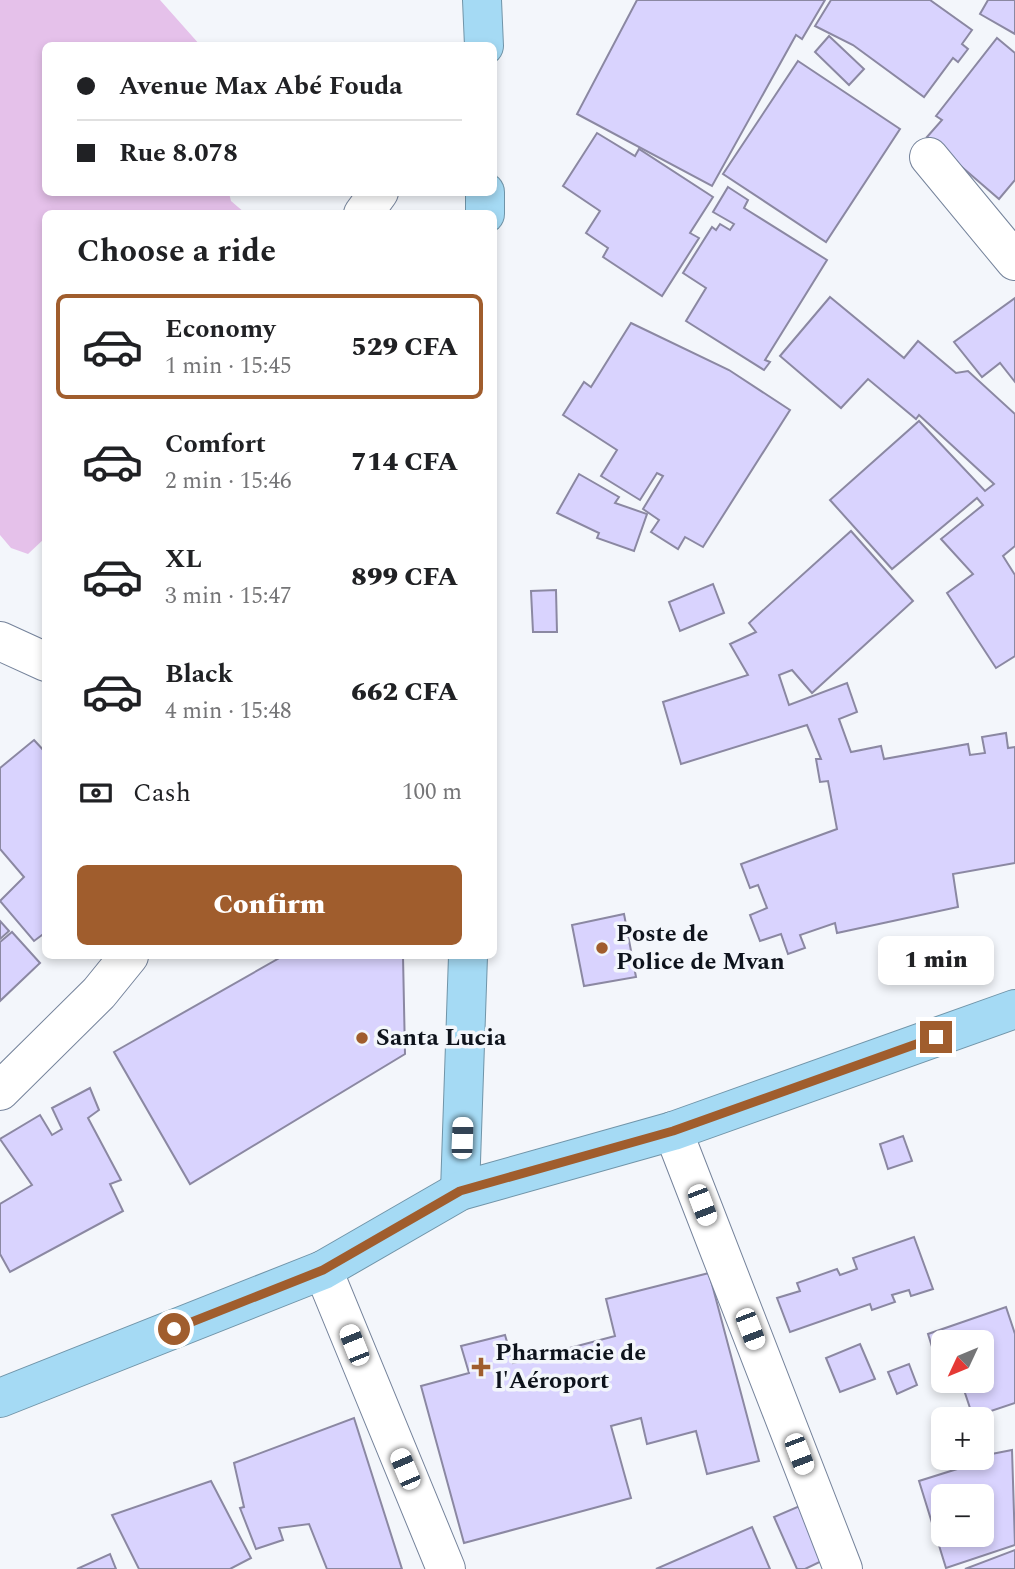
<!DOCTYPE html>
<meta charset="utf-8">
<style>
body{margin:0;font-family:Spectral,serif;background:#f6f6f6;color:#202124;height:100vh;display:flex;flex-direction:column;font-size:26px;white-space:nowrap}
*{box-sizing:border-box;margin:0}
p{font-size:23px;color:#757577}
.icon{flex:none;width:38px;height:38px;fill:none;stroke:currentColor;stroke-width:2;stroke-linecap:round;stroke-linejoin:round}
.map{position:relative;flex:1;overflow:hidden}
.panel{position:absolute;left:42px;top:210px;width:455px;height:749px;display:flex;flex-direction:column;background:#fff;border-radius:10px;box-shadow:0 4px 10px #0003}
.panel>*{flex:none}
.guide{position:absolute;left:42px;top:42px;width:455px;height:154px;border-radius:10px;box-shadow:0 4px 10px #0003;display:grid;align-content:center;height:154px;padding:0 35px;background:#fff}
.needle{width:46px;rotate:226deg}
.buttons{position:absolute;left:931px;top:1330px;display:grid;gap:14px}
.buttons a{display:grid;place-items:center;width:63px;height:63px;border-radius:10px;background:#fff;box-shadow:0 4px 10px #0003;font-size:35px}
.end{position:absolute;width:32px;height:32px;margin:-16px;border:9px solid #a05d2d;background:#fff;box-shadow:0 0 0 4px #fff}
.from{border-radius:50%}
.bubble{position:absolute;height:49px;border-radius:10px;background:#fff;box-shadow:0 4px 10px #0003;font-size:23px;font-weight:800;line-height:49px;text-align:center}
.car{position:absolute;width:21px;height:42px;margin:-21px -10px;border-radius:9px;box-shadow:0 0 5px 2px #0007;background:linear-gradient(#fff 24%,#345 0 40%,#fff 0 76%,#345 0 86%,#fff 0)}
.guide b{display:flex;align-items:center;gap:24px;height:66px;font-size:26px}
.guide b+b{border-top:2px solid #e0e0e0}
.guide i{width:18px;height:18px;background:#202124}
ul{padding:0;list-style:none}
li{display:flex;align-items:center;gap:21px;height:105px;margin:0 14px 10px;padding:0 21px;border:4px solid transparent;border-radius:10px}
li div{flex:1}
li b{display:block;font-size:26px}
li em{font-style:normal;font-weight:800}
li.active{border-color:#a05d2d}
li>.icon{width:63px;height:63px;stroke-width:1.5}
h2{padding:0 35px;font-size:32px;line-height:84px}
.pay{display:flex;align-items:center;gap:18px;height:77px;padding:0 35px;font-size:26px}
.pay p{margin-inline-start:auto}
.button{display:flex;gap:14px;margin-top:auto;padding:14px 35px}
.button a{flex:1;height:80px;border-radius:10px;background:#a05d2d;color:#fff;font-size:28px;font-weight:800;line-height:80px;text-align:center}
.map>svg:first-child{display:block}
.green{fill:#e5c1ea}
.building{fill:#d9d3fe;stroke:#8b88a2;stroke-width:2;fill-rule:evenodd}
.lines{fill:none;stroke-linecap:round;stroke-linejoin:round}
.minor-casing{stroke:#75839b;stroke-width:40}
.highway-casing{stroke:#7094a8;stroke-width:40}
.minor{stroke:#fff;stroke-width:38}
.highway{stroke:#a5daf4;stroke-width:38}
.route{stroke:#a05d2d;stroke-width:9}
.poi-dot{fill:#a05d2d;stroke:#f3f6fb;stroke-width:2.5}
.labels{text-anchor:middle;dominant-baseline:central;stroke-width:7;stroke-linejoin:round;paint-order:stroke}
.poi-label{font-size:24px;font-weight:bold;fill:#0e131c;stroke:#f3f6fb;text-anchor:start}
</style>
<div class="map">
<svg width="1015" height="1569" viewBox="0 0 1015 1569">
<rect width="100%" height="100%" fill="#f3f6fb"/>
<polygon class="green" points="0,0 160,0 200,45 46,46 46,192 229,193 231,201 245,213 46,214 45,538 28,554 11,548 0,535"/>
<g class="building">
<polygon points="637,0 825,0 802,39 796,35 712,186 577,114"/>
<polygon points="831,0 930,0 972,30 962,44 968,49 958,62 953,58 924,97 853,45 815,26"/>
<polygon points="988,0 1015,0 1015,34 980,14"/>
<polygon points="829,36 864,69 849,85 815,52"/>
<polygon points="997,38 1015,53 1015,180 999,199 927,137 942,120 936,116"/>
<polygon points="798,61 900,129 826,242 723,174"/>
<polygon points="597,133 635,156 639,149 713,197 690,233 699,238 662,296 603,257 608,248 586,233 600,211 563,186"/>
<polygon points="728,187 748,200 744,208 827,260 765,360 770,362 764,370 686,321 706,288 683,273 712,227 716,230 720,224 730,230 734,224 713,212"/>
<polygon points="830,297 904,358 918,341 956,373 968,371 1015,414 1015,546 1003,556 1015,575 1015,656 996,668 947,593 973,574 941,539 983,505 977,498 892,569 830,500 919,421 985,491 994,484 919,415 916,419 868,379 841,408 780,356"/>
<polygon points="1015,298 1015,382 1000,363 982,377 954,342"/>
<polygon points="631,323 729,370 790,410 703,547 685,537 678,549 651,532 659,520 643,509 663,476 657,473 640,500 601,476 617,450 563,415 584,382 591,387"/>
<polygon points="579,474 619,497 615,503 647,514 634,551 597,538 599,533 557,513"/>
<polygon points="851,531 913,601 812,693 792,670 779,675 789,705 847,683 857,712 839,719 851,752 881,746 884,759 968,744 970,755 985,753 982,737 1006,733 1008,748 1015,747 1015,863 953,874 958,907 837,933 835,923 800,935 805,948 788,954 781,934 760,941 750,915 767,908 758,885 750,888 741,864 837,829 828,781 820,782 816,759 821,759 807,725 681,764 663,702 748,675 730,644 756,632 749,623"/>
<polygon points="713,584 724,613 680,631 669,602"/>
<polygon points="556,590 557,632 533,632 531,591"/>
<polygon points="34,740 46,753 46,932 34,941 0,901 24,877 0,849 0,768"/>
<polygon points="624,914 636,977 584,986 572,925"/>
<polygon points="0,921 9,931 0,939"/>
<polygon points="12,932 40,963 0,1001 0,942"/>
<polygon points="283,956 403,956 405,1054 190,1184 114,1052"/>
<polygon points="90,1088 99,1110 88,1118 121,1180 110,1184 123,1211 10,1272 0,1254 0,1204 32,1185 0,1139 40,1115 52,1135 62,1129 52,1108"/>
<polygon points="903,1136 912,1161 888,1169 880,1144"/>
<polygon points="914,1237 933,1289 911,1296 909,1290 892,1295 895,1302 872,1310 870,1304 790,1332 777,1298 800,1291 797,1283 837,1269 840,1275 857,1269 853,1258"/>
<polygon points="709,1273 759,1461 707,1474 696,1431 647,1444 641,1418 611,1426 631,1498 464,1543 421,1386 469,1373 461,1346 505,1335 513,1363 615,1336 606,1299"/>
<polygon points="1006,1307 1015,1334 1015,1403 973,1417 961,1381 982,1381 982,1342 943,1342 943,1381 948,1381 943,1382 928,1334"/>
<polygon points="860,1344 875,1379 840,1392 826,1358"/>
<polygon points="909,1364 917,1385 897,1394 888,1372"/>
<polygon points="354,1418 402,1569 327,1569 309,1524 279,1528 283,1540 256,1549 240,1508 244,1507 234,1463"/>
<path d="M1012 1450 1015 1545 946 1568 919 1481 973 1464 971 1458ZM943 1496H982V1535H943Z"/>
<polygon points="211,1481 251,1558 230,1569 139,1569 112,1515"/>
<polygon points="802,1505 826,1559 805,1569 797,1569 774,1517"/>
<polygon points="752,1527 770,1569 656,1569"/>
<polygon points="1015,1550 1015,1569 965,1569"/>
<polygon points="110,1554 116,1569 77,1569"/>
</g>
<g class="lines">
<g class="minor-casing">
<g id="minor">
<polyline points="929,157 1015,261"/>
<polyline points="363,214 379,192"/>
<polyline points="0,641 46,662"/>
<polyline points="0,1091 99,993 129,956"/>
<polyline points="673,1131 843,1569"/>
<polyline points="323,1270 446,1569"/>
</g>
</g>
<g class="highway-casing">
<g id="highway">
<polyline points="482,0 484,46"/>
<polyline points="485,214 485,192"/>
<polyline points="460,1191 468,956"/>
<polyline points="0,1398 323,1270 460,1191 673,1131 1015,1009"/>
</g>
</g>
<use href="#minor" class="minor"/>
<use href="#highway" class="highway"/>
</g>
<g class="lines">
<polyline class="route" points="174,1329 323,1270 460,1191 673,1131 936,1037"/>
</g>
<g class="poi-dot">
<circle cx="602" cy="948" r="7"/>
<circle cx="362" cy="1038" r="7"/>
<path d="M477.5 1356.5h7v7h7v7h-7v7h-7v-7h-7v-7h7z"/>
</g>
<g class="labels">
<g class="poi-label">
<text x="616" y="934">Poste de<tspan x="616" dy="28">Police de Mvan</tspan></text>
<text x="376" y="1038">Santa Lucia</text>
<text x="495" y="1353">Pharmacie de<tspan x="495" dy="28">l'Aéroport</tspan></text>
</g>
</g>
</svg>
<div class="buttons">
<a><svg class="needle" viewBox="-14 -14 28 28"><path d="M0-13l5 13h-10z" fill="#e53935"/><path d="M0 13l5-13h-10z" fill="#757577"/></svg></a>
<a>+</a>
<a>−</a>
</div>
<i class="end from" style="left:174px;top:1329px"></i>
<i class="end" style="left:936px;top:1037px"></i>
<div class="bubble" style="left:878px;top:936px;width:116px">1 min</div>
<i class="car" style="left:462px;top:1138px;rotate:2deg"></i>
<i class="car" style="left:702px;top:1205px;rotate:159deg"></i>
<i class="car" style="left:750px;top:1329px;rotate:159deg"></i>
<i class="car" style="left:354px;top:1345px;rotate:338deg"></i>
<i class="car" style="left:799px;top:1454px;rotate:159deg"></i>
<i class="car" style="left:405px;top:1469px;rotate:337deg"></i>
<div class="guide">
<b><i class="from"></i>Avenue Max Abé Fouda</b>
<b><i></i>Rue 8.078</b>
</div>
<section class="panel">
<h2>Choose a ride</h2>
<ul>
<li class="active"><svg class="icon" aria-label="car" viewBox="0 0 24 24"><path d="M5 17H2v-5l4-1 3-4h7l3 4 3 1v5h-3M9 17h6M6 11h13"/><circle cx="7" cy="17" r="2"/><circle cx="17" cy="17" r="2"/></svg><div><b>Economy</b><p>1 min · 15:45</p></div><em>529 CFA</em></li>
<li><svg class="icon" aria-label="car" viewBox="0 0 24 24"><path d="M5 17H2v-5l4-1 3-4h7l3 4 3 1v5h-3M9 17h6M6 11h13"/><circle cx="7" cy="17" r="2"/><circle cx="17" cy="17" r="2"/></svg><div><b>Comfort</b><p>2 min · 15:46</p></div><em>714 CFA</em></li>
<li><svg class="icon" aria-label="car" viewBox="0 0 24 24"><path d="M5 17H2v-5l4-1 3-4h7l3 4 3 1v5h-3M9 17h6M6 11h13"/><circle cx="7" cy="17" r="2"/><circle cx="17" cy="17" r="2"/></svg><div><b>XL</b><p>3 min · 15:47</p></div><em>899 CFA</em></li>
<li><svg class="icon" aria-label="car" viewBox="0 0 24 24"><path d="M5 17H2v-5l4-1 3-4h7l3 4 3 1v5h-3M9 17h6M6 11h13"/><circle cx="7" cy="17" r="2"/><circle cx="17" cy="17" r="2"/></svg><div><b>Black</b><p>4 min · 15:48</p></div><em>662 CFA</em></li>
</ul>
<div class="pay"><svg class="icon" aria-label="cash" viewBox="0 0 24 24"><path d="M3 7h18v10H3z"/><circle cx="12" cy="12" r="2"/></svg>Cash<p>100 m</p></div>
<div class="button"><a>Confirm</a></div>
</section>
</div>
